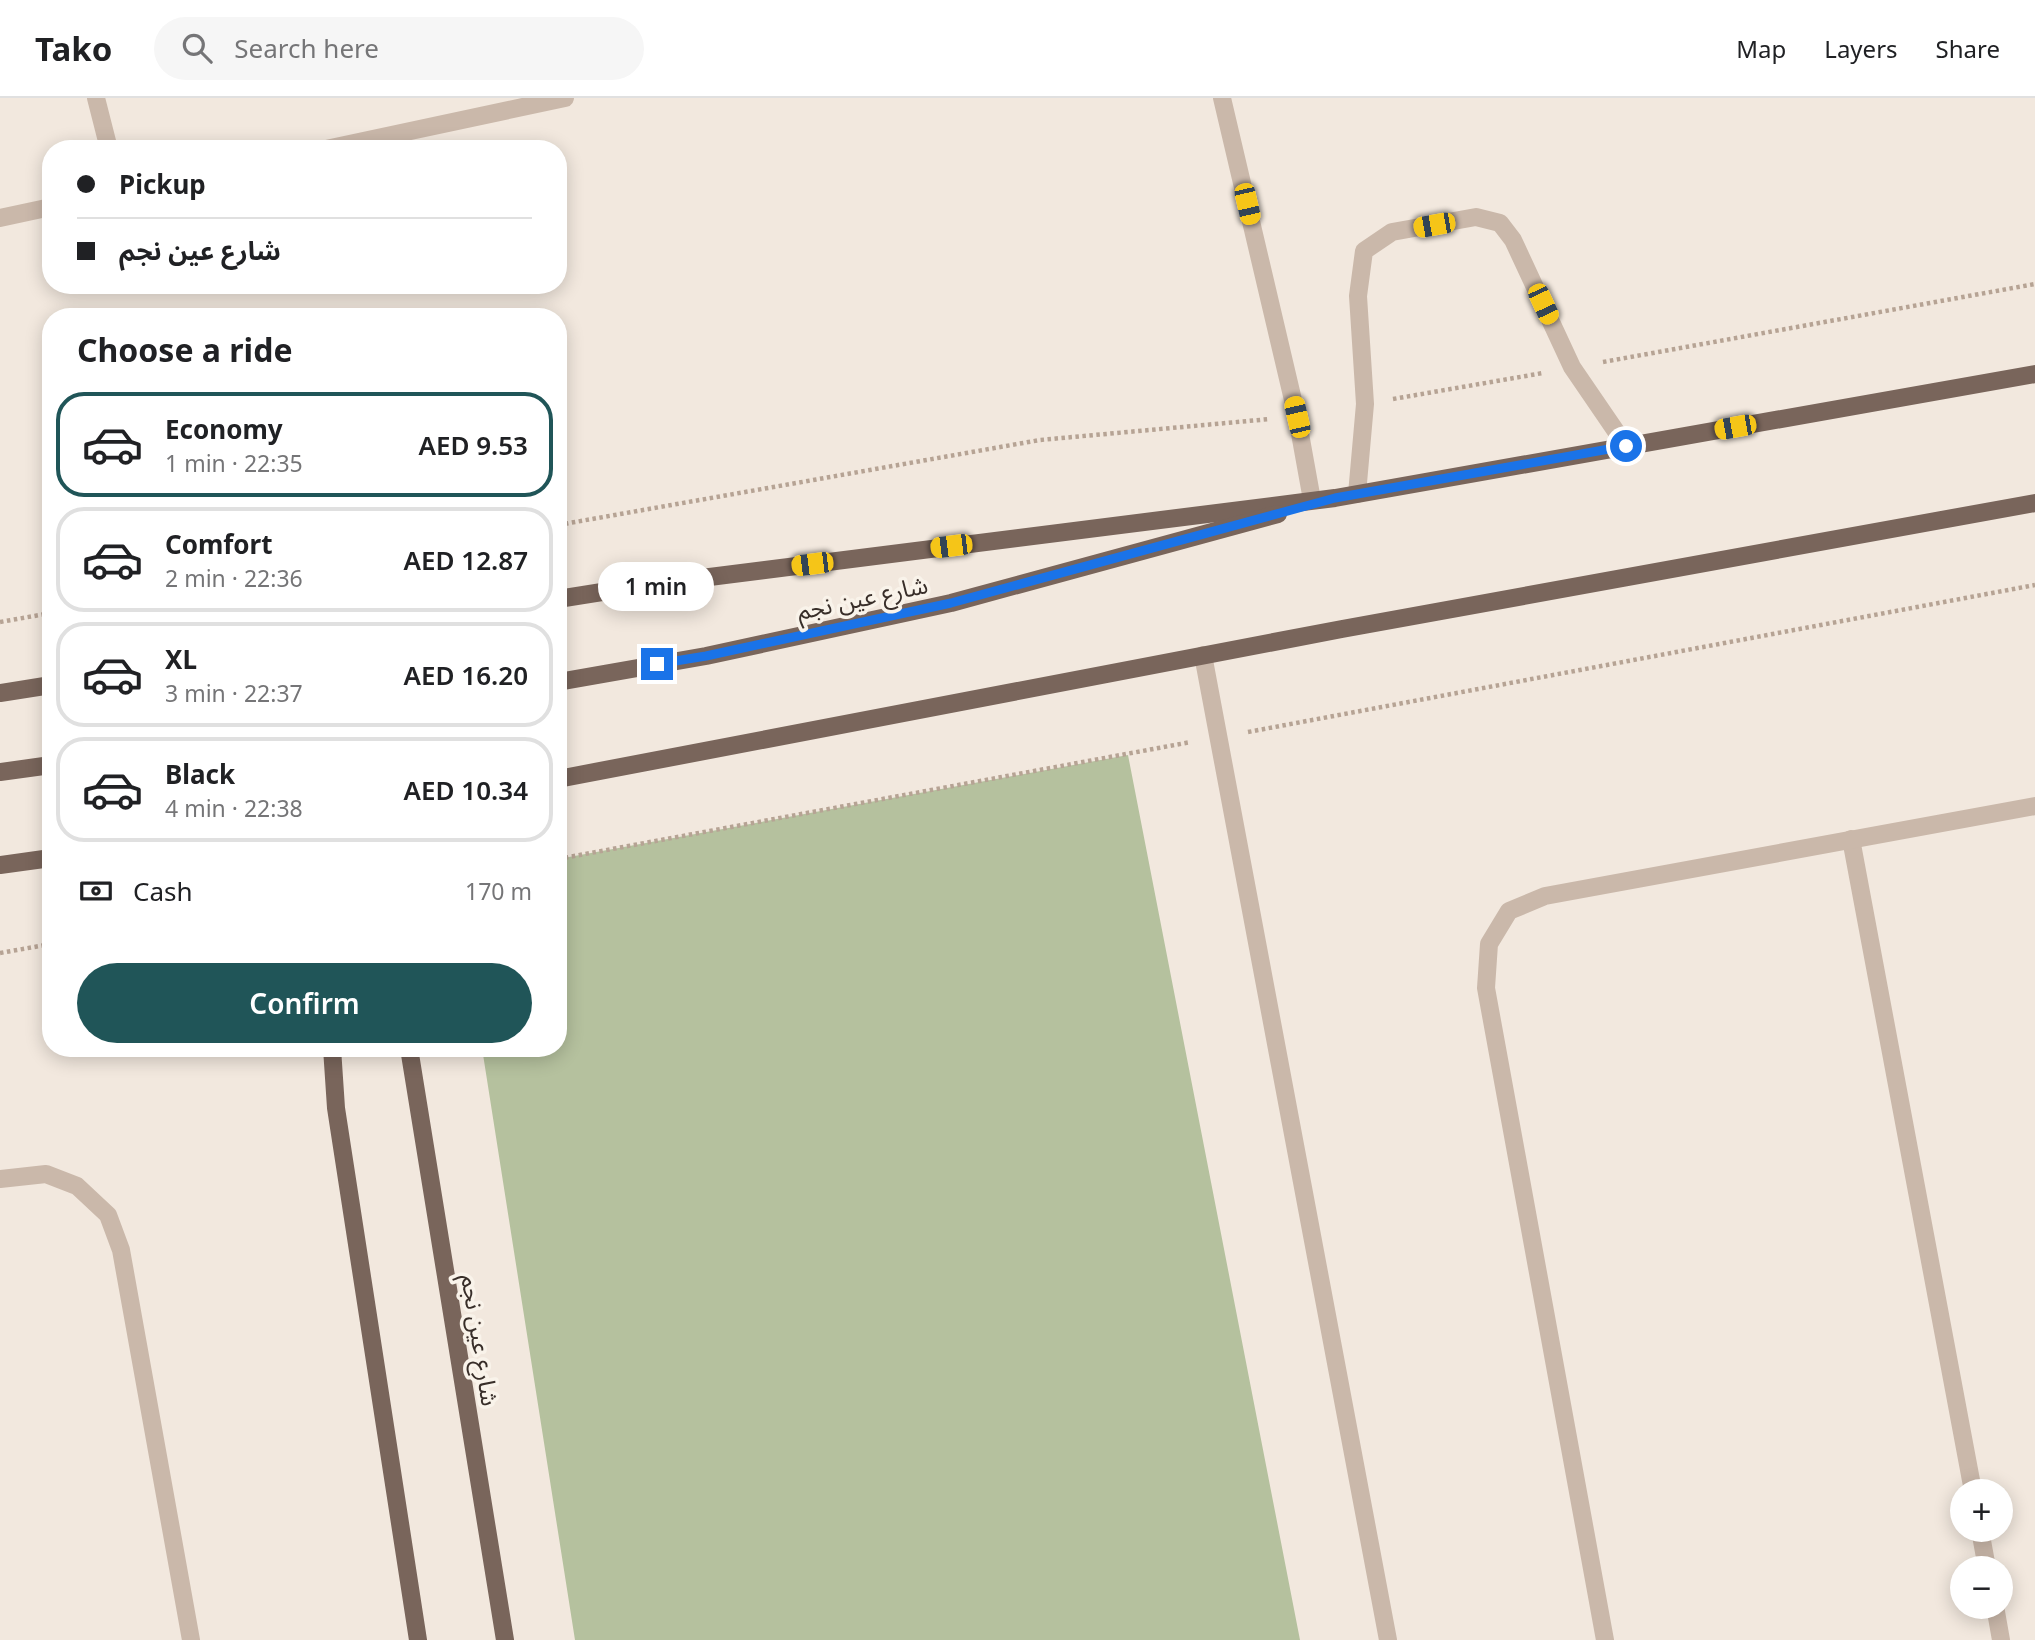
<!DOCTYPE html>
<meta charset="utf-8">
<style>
body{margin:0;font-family:"Noto Sans","Noto Sans Arabic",sans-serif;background:#f6f6f6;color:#202124;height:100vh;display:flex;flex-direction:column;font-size:26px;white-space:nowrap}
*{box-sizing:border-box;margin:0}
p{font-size:23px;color:#757577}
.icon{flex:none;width:38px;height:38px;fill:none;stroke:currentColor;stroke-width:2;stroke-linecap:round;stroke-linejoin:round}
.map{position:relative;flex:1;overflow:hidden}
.drawer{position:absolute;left:42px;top:210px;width:525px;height:749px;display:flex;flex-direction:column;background:#fff;border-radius:28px;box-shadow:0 4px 18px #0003}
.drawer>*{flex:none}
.top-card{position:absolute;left:42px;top:42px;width:525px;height:154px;border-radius:28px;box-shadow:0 4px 18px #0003;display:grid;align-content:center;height:154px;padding:0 35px;background:#fff}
.controls{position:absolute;left:1950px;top:1381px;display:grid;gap:14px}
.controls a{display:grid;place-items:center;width:63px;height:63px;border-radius:50%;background:#fff;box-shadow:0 4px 18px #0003;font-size:35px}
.end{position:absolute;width:32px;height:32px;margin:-16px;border:9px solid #1a73e8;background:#fff;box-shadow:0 0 0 4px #fff}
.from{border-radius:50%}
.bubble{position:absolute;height:49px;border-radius:24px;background:#fff;box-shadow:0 4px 18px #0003;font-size:23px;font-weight:600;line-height:49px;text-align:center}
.car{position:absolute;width:21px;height:42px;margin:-21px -10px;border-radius:9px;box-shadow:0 0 5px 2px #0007;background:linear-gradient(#f5c518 24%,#345 0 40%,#f5c518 0 76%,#345 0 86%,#f5c518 0)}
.top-card b{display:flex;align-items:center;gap:24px;height:66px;font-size:26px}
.top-card b+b{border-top:2px solid #e0e0e0}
.top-card i{width:18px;height:18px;background:#202124}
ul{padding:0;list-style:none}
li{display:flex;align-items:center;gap:21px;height:105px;margin:0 14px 10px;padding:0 21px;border:4px solid #e0e0e0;border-radius:28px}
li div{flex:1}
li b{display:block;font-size:26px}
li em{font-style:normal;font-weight:600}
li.on{border-color:#205558}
li>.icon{width:63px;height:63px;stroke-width:1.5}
h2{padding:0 35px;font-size:32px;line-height:84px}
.pay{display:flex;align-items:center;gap:18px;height:77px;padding:0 35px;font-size:26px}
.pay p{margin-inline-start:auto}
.action{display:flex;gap:14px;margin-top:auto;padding:14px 35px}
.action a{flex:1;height:80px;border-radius:42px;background:#205558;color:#fff;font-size:28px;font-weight:600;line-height:80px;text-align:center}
header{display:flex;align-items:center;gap:42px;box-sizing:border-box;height:98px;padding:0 35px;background:#fff;border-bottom:2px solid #e0e0e0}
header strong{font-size:33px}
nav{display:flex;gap:38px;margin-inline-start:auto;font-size:24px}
.search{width:490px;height:63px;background:#f6f6f6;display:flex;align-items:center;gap:18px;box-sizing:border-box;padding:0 24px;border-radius:38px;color:#757577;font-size:26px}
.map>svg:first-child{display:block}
.green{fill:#b5c19e}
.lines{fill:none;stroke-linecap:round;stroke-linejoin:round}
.path{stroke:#b6a394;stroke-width:4.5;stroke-dasharray:3.5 3.5;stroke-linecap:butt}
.minor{stroke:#cab8aa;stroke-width:18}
.major{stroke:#79655b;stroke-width:18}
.route{stroke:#1a73e8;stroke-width:9}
.labels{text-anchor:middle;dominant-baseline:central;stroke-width:7;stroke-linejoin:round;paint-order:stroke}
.street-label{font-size:24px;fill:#382e29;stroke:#f9f3ea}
</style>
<header>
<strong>Tako</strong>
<div class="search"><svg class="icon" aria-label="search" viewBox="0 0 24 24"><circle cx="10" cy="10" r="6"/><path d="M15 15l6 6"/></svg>Search here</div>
<nav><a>Map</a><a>Layers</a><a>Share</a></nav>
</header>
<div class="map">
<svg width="2035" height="1542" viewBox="0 0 2035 1542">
<rect width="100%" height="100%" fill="#f2e8de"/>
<polygon class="green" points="1128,657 1300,1542 575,1542 482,950 558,950 558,761"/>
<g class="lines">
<g class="path">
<polyline points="1603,264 2035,186"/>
<polyline points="1393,301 1543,275"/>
<polyline points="558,427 1040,342 1270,321"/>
<polyline points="0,524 51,515"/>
<polyline points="1248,634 2035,487"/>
<polyline points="558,761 1191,644"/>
<polyline points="0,855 51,846"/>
</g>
<g class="minor">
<polyline points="96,0 109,51"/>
<polyline points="1222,0 1297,319 1312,402"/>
<polyline points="326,51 565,0"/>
<polyline points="0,120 51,109"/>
<polyline points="1357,396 1365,306 1358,198 1364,153 1392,134 1476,119 1500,125 1513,142 1572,269 1626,348"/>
<polyline points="1203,557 1388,1542"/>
<polyline points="1851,741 1973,1393"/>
<polyline points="0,1081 46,1076 77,1088 108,1117 121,1152 191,1542"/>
<polyline points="1980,1432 1987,1470"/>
<polyline points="1995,1508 2001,1542"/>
<polyline points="1605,1542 1486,890 1489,846 1509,813 1545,798 2035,708"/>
</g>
<g class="major">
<polyline points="558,501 646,487 1335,400 2035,276"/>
<polyline points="558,584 706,558 951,505 1278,416"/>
<polyline points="0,595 51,587"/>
<polyline points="0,674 51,667"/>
<polyline points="558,681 1342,531 2035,405"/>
<polyline points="0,767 51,760"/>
<polyline points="332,950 336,1010 418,1542"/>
<polyline points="409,950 505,1542"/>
</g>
</g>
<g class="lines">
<polyline class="route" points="657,566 706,558 951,505 1335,400 1626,348"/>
</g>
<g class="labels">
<g class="street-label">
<text transform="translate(862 499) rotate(-12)">شارع عين نجم</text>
<text transform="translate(481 1242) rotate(81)">شارع عين نجم</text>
</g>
</g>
</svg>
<div class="controls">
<a>+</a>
<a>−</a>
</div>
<i class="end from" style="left:1626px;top:348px"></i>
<i class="end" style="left:657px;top:566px"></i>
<div class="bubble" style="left:598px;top:464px;width:116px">1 min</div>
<i class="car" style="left:1247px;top:106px;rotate:167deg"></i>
<i class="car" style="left:1434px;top:127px;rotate:260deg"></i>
<i class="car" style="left:1543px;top:206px;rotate:155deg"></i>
<i class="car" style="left:1297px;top:319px;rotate:347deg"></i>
<i class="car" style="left:1735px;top:329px;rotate:260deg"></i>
<i class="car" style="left:951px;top:448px;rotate:263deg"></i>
<i class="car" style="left:812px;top:466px;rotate:263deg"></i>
<div class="top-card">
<b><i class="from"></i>Pickup</b>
<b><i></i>شارع عين نجم</b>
</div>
<section class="drawer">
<h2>Choose a ride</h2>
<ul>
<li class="on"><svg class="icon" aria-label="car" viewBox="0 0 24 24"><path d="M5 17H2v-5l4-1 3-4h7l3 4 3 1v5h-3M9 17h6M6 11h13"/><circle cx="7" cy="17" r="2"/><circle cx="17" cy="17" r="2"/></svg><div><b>Economy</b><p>1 min · 22:35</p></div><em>AED 9.53</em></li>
<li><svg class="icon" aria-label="car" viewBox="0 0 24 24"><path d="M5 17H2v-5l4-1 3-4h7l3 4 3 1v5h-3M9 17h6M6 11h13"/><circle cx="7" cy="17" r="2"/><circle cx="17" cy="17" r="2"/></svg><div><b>Comfort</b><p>2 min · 22:36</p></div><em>AED 12.87</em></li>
<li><svg class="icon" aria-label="car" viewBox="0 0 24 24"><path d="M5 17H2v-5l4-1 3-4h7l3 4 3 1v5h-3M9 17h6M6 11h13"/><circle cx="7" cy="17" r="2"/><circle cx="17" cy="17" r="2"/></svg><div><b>XL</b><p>3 min · 22:37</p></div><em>AED 16.20</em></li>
<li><svg class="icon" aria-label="car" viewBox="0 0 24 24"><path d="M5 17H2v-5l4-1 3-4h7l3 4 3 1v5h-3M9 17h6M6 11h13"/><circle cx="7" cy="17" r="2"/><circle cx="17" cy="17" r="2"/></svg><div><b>Black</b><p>4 min · 22:38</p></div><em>AED 10.34</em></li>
</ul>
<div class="pay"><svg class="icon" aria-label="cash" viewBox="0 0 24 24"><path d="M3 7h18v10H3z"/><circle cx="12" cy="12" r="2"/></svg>Cash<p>170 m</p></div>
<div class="action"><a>Confirm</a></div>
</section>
</div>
